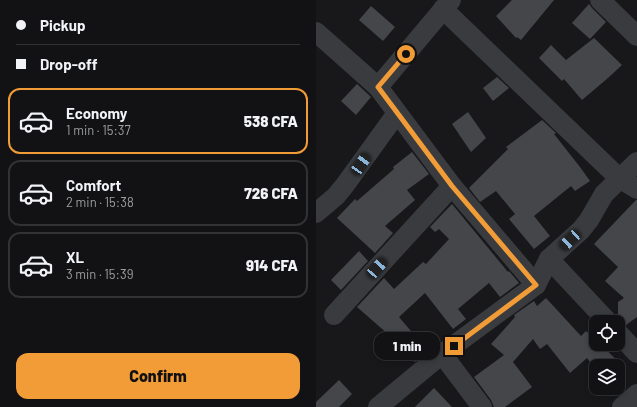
<!DOCTYPE html>
<meta charset="utf-8">
<style>
body{margin:0;font-family:Barlow,sans-serif;background:#1f2022;color:#f1f3f6;height:100vh;display:flex;flex-direction:column;font-size:15px;white-space:nowrap}
*{box-sizing:border-box;margin:0}
p{font-size:13px;color:#9c9ea0}
.icon{flex:none;width:22px;height:22px;fill:none;stroke:currentColor;stroke-width:2;stroke-linecap:round;stroke-linejoin:round}
.map{position:relative;flex:1;overflow:hidden}
.drawer{display:flex;flex-direction:column;background:#121214;width:316px}
.drawer>*{flex:none}
.banner{display:grid;align-content:center;height:88px;padding:0 16px;background:#121214}
.controls{position:absolute;left:273px;top:315px;display:grid;gap:8px}
.controls a{display:grid;place-items:center;width:36px;height:36px;border-radius:8px;background:#121214;box-shadow:0 2px 6px #0003,0 0 0 1px #313234;font-size:20px}
.end{position:absolute;width:18px;height:18px;margin:-9px;border:5px solid #f29c38;background:#111;box-shadow:0 0 0 2px #111}
.from{border-radius:50%}
.bubble{position:absolute;height:28px;border-radius:12px;background:#121214;box-shadow:0 2px 6px #0003,0 0 0 1px #313234;font-size:13px;font-weight:800;line-height:28px;text-align:center}
.car{position:absolute;width:12px;height:24px;margin:-12px -6px;border-radius:5px;box-shadow:0 0 3px 1px #0007;background:linear-gradient(#222 24%,#8ab4d8 0 40%,#222 0 76%,#8ab4d8 0 86%,#222 0)}
.banner b{display:flex;align-items:center;gap:14px;height:38px;font-size:15px}
.banner b+b{border-top:1px solid #313234}
.banner i{width:10px;height:10px;background:#f1f3f6}
ul{padding:0;list-style:none}
li{display:flex;align-items:center;gap:12px;height:66px;margin:0 8px 6px;padding:0 8px;border:2px solid #313234;border-radius:12px}
li div{flex:1}
li b{display:block;font-size:15px}
li em{font-style:normal;font-weight:800}
li.on{border-color:#f29c38}
li>.icon{width:36px;height:36px;stroke-width:1.5}
.cta{display:flex;gap:8px;margin-top:auto;padding:8px 16px}
.cta a{flex:1;height:46px;border-radius:12px;background:#f29c38;color:#111;font-size:16px;font-weight:800;line-height:46px;text-align:center}
main{display:flex;flex:1;min-height:0}
.map>svg:first-child{display:block}
.building{fill:#44464a}
.lines{fill:none;stroke-linecap:round;stroke-linejoin:round}
.minor{stroke:#393b3f;stroke-width:20}
.route{stroke:#f29c38;stroke-width:5}
</style>
<main>
<section class="drawer">
<div class="banner">
<b><i class="from"></i>Pickup</b>
<b><i></i>Drop-off</b>
</div>
<ul>
<li class="on"><svg class="icon" aria-label="car" viewBox="0 0 24 24"><path d="M5 17H2v-5l4-1 3-4h7l3 4 3 1v5h-3M9 17h6M6 11h13"/><circle cx="7" cy="17" r="2"/><circle cx="17" cy="17" r="2"/></svg><div><b>Economy</b><p>1 min · 15:37</p></div><em>538 CFA</em></li>
<li><svg class="icon" aria-label="car" viewBox="0 0 24 24"><path d="M5 17H2v-5l4-1 3-4h7l3 4 3 1v5h-3M9 17h6M6 11h13"/><circle cx="7" cy="17" r="2"/><circle cx="17" cy="17" r="2"/></svg><div><b>Comfort</b><p>2 min · 15:38</p></div><em>726 CFA</em></li>
<li><svg class="icon" aria-label="car" viewBox="0 0 24 24"><path d="M5 17H2v-5l4-1 3-4h7l3 4 3 1v5h-3M9 17h6M6 11h13"/><circle cx="7" cy="17" r="2"/><circle cx="17" cy="17" r="2"/></svg><div><b>XL</b><p>3 min · 15:39</p></div><em>914 CFA</em></li>
</ul>
<div class="cta"><a>Confirm</a></div>
</section>
<div class="map">
<svg width="321" height="407" viewBox="0 0 321 407">
<rect width="100%" height="100%" fill="#18181a"/>
<g class="building">
<polygon points="196,0 238,0 205,40 201,37 200,38 180,16"/>
<polygon points="273,4 276,8 290,22 274,39 256,23"/>
<polygon points="55,6 79,27 67,41 43,20"/>
<polygon points="278,38 306,65 292,78 266,100 248,79 246,81 223,58 235,45 250,60"/>
<polygon points="181,77 193,88 177,101 167,88"/>
<polygon points="41,84 55,97 40,115 25,101"/>
<polygon points="152,112 170,138 155,152 136,124"/>
<polygon points="226,120 240,133 238,134 264,167 274,181 259,191 255,186 218,216 234,236 218,249 193,219 199,214 180,191 164,202 153,188 192,149 190,147"/>
<polygon points="96,152 113,174 91,190 99,200 69,226 77,233 59,253 21,218 39,199 41,201 78,169 77,167"/>
<polygon points="320,200 321,200 321,317 310,325 303,322 302,317 302,302 308,298 289,281 302,267 278,244"/>
<polygon points="136,204 192,272 193,271 203,283 184,297 173,283 142,309 150,319 137,329 109,293 83,317 112,351 99,362 89,350 77,361 62,345 73,335 41,307 68,278 78,289 107,262 110,264 133,239 123,229 119,232 114,227"/>
<polygon points="43,251 52,261 25,290 15,280"/>
<polygon points="230,298 265,336 270,331 280,340 280,344 284,344 307,366 277,366 271,358 254,373 231,344 224,349 217,339 197,362 216,387 189,407 178,407 175,400 158,377 188,355 175,344 199,317 198,315 218,301 221,306"/>
<polygon points="23,380 36,394 23,407 0,407 0,402"/>
<polygon points="118,388 136,407 99,407"/>
</g>
<g class="lines">
<g class="minor">
<polyline points="284,0 321,36"/>
<polyline points="127,9 303,178 321,189"/>
<polyline points="0,32 62,87 136,186 220,285"/>
<polyline points="62,87 135,0"/>
<polyline points="0,213 20,196 29,185 81,113"/>
<polyline points="233,259 292,322"/>
<polyline points="18,315 136,186"/>
<polyline points="302,333 321,353"/>
<polyline points="126,354 166,407"/>
<polyline points="62,407 126,354 220,285 233,259 265,230 273,220 288,194 321,162"/>
<polyline points="306,407 321,394"/>
</g>
</g>
<g class="lines">
<polyline class="route" points="90,54 62,87 136,186 220,285 138,346"/>
</g>
</svg>
<div class="controls">
<a><svg class="icon" aria-label="locate" viewBox="0 0 24 24"><circle cx="12" cy="12" r="6"/><path d="M12 2v4M12 18v4M2 12h4M18 12h4"/></svg></a>
<a><svg class="icon" aria-label="layers" viewBox="0 0 24 24"><path d="M12 4l9 5-9 5-9-5zM3 14l9 5 9-5"/></svg></a>
</div>
<i class="end from" style="left:90px;top:54px"></i>
<i class="end" style="left:138px;top:346px"></i>
<div class="bubble" style="left:58px;top:332px;width:66px">1 min</div>
<i class="car" style="left:45px;top:164px;rotate:35deg"></i>
<i class="car" style="left:254px;top:240px;rotate:227deg"></i>
<i class="car" style="left:61px;top:268px;rotate:42deg"></i>
</div>
</main>
